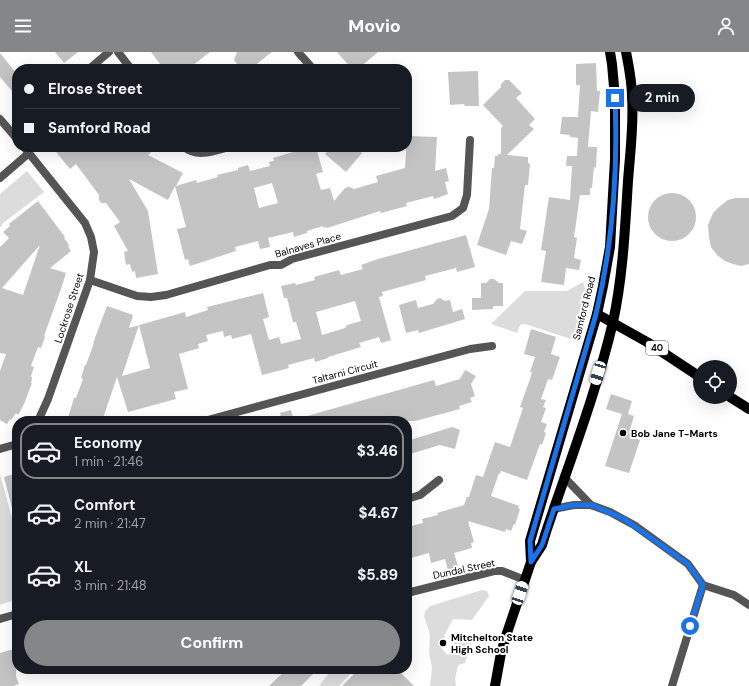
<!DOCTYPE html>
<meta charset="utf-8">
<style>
body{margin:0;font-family:"DM Sans",sans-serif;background:#20242c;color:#f1f3f6;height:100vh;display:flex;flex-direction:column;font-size:15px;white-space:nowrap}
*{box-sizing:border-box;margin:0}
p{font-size:13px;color:#9ea1a6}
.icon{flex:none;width:22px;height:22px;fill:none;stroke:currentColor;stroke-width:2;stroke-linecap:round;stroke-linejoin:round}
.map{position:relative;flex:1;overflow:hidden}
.sheet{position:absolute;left:12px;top:364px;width:400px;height:258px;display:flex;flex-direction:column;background:#171b24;border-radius:16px;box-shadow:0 4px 16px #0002}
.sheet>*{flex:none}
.banner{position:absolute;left:12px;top:12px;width:400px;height:88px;border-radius:16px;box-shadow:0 4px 16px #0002;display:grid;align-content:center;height:88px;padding:0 12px;background:#171b24}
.buttons{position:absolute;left:693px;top:308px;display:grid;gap:8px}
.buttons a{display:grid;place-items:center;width:44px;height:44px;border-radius:50%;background:#171b24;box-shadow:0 4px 16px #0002;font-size:20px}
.end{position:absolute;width:18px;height:18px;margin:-9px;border:5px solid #1a73e8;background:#fff;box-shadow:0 0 0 2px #fff}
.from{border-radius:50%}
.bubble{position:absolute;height:28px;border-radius:14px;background:#171b24;box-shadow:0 4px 16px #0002;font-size:13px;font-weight:700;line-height:28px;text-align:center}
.car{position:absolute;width:12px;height:24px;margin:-12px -6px;border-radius:5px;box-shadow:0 0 3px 1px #0007;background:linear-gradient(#fff 24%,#345 0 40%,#fff 0 76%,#345 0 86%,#fff 0)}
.banner b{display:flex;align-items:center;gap:14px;height:38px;font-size:15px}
.banner b+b{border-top:1px solid #363941}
.banner i{width:10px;height:10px;background:#f1f3f6}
ul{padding:7px 0 0;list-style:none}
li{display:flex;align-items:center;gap:12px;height:56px;margin:0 8px 6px;padding:0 4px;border:2px solid transparent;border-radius:16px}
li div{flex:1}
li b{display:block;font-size:15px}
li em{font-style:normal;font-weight:700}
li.current{border-color:#858687}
li>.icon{width:36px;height:36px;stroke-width:1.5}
.primary-button{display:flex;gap:8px;margin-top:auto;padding:8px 12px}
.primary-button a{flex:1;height:46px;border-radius:24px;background:#858687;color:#fff;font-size:16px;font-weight:700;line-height:46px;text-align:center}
header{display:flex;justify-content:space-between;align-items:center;height:52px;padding:0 12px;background:#858687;color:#fff;font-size:18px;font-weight:700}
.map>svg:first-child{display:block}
.green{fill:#dcdcdc}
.building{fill:#c4c4c4;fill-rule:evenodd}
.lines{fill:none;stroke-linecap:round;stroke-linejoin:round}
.street{stroke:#555;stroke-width:8}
.primary{stroke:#000;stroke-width:10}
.route{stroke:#1a73e8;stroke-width:5}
.poi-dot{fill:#000;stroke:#fff;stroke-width:1.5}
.labels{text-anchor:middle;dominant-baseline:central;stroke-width:4;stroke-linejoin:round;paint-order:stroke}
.shield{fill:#fff;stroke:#4c4c4c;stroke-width:1}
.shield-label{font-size:9px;font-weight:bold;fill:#000}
.street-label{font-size:10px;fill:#000;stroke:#fff}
.poi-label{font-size:10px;font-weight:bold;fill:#000;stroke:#fff;text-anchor:start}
</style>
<header><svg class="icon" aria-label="menu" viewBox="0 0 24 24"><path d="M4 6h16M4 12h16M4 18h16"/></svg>Movio<svg class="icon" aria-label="person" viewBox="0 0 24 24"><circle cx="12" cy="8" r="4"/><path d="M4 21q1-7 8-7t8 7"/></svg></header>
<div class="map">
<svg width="749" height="634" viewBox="0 0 749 634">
<rect width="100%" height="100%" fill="#fff"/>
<g class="green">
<polygon points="27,119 44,140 3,171 0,176 0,142"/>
<polygon points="583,230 586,240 577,289 525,272 520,273 517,281 491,272 525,239 567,239"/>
<polygon points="0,422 17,484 17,547 0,553"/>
<polygon points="482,538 487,539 489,544 472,568 453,567 445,582 442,597 448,603 454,599 454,590 462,583 471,593 465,611 458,613 455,627 456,634 430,634 432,616 429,600 430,583 424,564 425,560 430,554"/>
<polygon points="332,617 355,617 339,634 319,634"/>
</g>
<g class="building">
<polygon points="55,0 78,0 64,11"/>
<polygon points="151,0 210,0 193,13 196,17 164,17"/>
<polygon points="237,0 272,0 250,17 241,17 234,8"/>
<polygon points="337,0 378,0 358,17 352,17"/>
<polygon points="0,1 17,22 17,45 0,25"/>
<polygon points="596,11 597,39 600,39 598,60 591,59 588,95 597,95 596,116 594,115 592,136 590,136 590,143 580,143 574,185 577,186 574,206 581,208 579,218 566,216 564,233 541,230 546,199 541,198 549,145 570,148 572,114 566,114 567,104 577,104 578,86 570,85 570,83 560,82 562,65 578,65 580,33 576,33 576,12"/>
<polygon points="478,19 479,54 465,54 464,52 450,53 448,20"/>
<polygon points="505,28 509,28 522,41 516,46 535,67 529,73 534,77 507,103 528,105 528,111 530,112 528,133 525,133 520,177 527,179 522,192 511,189 506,203 477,193 489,157 492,116 494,116 495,104 498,104 498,102 501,102 501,76 503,74 483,53 501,35 501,32"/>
<path d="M407 84 437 85 435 119 446 116 449 129 445 130 448 142 434 147 433 144 406 151 407 154 381 161 380 159 327 176V175L324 176 323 174 307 179V181L294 185 293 180 268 186 270 195 260 197 258 189 235 195 236 199 190 214 188 207 185 208 177 177 186 175 175 134 168 148 129 127 148 159 158 222 136 226 135 219 132 220 130 212 126 213 124 200 128 199 114 174 120 170 106 151H101L99 148V143L76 112 70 117 52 95H157L148 103 183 121 176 134 196 128 197 131 218 125 217 123 238 118V116L248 113 250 119 270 114 269 110 274 109 273 106 310 95H316L323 120 316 122 321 138 330 136 334 149 345 136 349 135 354 137 378 130 376 124 405 116ZM272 131 278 151 259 156 254 136Z"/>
<polygon points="332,95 355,95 362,101 346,120 325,102"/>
<circle cx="672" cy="165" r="24"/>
<polygon points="735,146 749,146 749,212 741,214 733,212 725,209 717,203 711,195 709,186 708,173 713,161 719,155 728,148"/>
<path d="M38 149 65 185 64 186 69 193 68 194 71 199 50 216 66 221 62 234 44 284 45 285 41 296 38 295 31 314 34 315 31 324 32 326 31 331H32L24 352 18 363 16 361 11 368 10 367 7 372 0 368V319L6 302 0 301V195L9 186 3 180 10 174 9 172ZM40 193 23 243 2 236Z"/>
<path d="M466 183 475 215 457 220 456 216 425 224 426 228 382 240 383 244 379 245 391 288 381 291 379 285 359 291 361 295 328 305V306L315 310 314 306 288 313 289 316 262 323 251 282 232 287 231 283 224 285 223 279 206 283 208 289 198 292 199 296 179 302 188 337 174 340 176 347 128 360 117 325 102 369H67L74 346H76L83 327 81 326 85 313H86L94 291H93L107 254 133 263 129 276 185 260 186 265 208 258 207 255 263 241 269 265 263 267 269 288 279 285 281 292 301 287 296 270H293L287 246H284L281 234 295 231 296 233 315 228 314 225 339 218 341 223 363 217 361 213 378 207ZM355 249 361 269 347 273 345 276 322 283 316 260ZM139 273 150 316 122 324Z"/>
<polygon points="490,227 494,227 499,231 503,231 503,254 493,254 493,257 472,258 472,246 481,246 481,231 486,231"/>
<polygon points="440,246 445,249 450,248 453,260 462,257 465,267 419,281 418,278 406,281 399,253 416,248 418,256 433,252 437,247"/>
<polygon points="531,277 556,285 551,302 560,305 552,328 548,327 541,347 546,348 543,355 546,356 541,370 547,372 544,380 546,381 542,393 540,392 527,428 501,419 500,422 499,421 491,444 519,454 518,456 520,457 515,473 514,472 511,479 506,477 505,480 468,469 474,490 471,491 472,496 454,501 458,514 456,516 448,518 445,507 431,511 429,501 407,507 407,475 423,471 422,467 438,463 437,461 464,453 467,445 469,445 476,423 483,425 495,390 510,395 523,356 520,355 530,327 532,320 530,320 535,305 524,302"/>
<polygon points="465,318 476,324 471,332 475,344 470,346 472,350 459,354 460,357 415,369 300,369 300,366 434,328 436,334 460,327"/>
<polygon points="611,342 632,349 628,362 634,364 629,381 632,382 631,385 640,388 629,421 605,414 622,362 606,357"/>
<polygon points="291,358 294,369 282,369 280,361"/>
<polygon points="452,375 460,378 455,397 440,393 407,403 407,389"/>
<polygon points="17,421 17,463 14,464 4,425"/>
<polygon points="17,596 16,624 19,632 13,634 0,634 0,601"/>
<polygon points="287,617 318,617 301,634 269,634"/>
<polygon points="359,617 397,617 414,634 342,634"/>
</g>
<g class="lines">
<g class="street">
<polyline points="118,0 131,17"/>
<polyline points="298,0 313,17"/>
<polyline points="89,17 109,0"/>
<polyline points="0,67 17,87"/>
<polyline points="24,95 85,171 91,185 94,200 90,228 48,347 38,369"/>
<path d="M184 95C197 106 214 99 229 95"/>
<polyline points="0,126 29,101"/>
<polyline points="90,228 137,244 151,245 166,243 270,213 281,213 292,207 452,164 463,156 467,143 470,88"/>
<polyline points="204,369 470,297 492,294"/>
<polyline points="0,397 17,392"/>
<polyline points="564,425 591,453"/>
<polyline points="407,447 420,443 439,428"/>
<polyline points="553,457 574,453 591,453 610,460 634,473 688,512 703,533 734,543 749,553"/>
<polyline points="407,541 494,519 502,519 525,528"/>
<polyline points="0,567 17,562"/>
<polyline points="672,634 703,533"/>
</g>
<g class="primary">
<polyline points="597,262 647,290 700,325"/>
<polyline points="730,345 749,357"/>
<polyline points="531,510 530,489 597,262 603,234 610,195 615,107 615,46 612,12 610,0"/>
<path d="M495 634 501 601 507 581 531 510 542 493 546 480C569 411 596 342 613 270 623 224 625 176 628 129 630 101 634 73 632 45 632 30 629 15 626 0"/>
</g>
</g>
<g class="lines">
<path class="route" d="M615 46C618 118 613 191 596 262L530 489 531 510 542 493 554 457 574 453H592L624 467 688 512 703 533 690 574"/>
</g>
<g class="poi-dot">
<circle cx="623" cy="381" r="4"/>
<circle cx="443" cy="591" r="4"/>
</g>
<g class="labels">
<rect class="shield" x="646" y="289" width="22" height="14" rx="3"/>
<g class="shield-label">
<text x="657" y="296">40</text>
</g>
<g class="street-label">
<text transform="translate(308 193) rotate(-16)">Balnaves Place</text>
<text transform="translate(69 256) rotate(-72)">Lockrose Street</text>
<text transform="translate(584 256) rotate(-76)">Samford Road</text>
<text transform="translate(345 320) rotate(-15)">Taltarni Circuit</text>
<text transform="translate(464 517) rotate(-12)">Dundal Street</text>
</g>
<g class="poi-label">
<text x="631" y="381">Bob Jane T-Marts</text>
<text x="451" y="585">Mitchelton State<tspan x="451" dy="12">High School</tspan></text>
</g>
</g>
</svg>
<div class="buttons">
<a><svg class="icon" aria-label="locate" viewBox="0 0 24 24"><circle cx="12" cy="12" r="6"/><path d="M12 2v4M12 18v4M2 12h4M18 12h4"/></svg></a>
</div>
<i class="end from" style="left:690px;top:574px"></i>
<i class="end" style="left:615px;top:46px"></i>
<div class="bubble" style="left:629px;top:32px;width:66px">2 min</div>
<i class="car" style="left:598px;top:321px;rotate:197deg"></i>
<i class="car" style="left:520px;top:541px;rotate:18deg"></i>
<div class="banner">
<b><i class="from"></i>Elrose Street</b>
<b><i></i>Samford Road</b>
</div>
<section class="sheet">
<ul>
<li class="current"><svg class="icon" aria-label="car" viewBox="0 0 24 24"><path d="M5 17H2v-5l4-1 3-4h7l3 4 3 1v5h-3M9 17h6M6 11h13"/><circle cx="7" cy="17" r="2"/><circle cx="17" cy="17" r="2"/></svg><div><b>Economy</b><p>1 min · 21:46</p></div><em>$3.46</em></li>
<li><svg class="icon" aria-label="car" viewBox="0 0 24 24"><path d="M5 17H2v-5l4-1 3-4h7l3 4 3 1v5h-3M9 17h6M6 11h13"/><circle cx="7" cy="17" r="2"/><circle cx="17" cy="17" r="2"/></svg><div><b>Comfort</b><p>2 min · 21:47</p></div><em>$4.67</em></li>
<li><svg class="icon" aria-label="car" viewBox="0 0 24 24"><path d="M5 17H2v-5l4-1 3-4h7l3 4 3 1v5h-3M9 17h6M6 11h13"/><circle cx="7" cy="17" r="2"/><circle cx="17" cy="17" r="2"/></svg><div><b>XL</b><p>3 min · 21:48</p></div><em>$5.89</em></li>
</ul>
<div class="primary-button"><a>Confirm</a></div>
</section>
</div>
